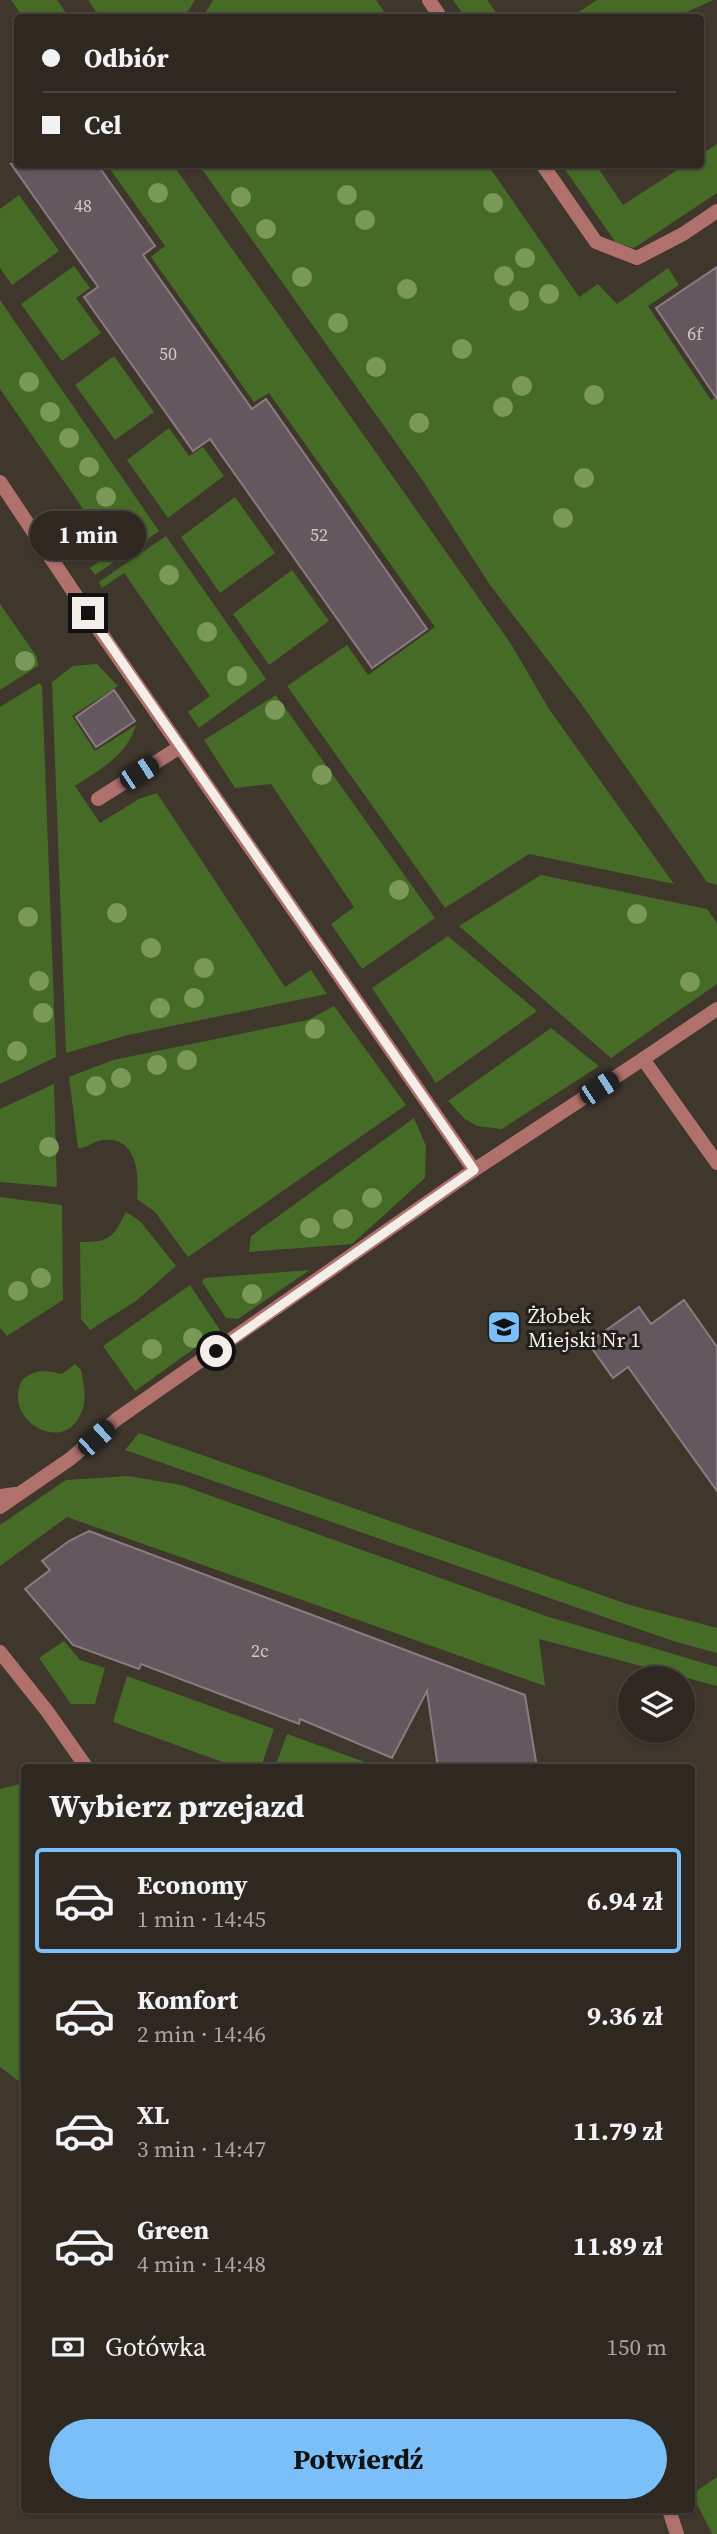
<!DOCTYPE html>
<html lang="pl">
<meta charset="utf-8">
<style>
body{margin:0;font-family:"Source Serif 4",serif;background:#3b342e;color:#f1f3f6;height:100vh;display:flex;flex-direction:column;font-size:26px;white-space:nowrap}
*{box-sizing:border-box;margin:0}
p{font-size:23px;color:#a7a6a5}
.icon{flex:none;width:38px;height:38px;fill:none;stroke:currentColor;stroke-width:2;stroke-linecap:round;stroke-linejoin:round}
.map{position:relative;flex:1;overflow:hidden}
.sheet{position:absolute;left:21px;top:1764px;width:674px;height:749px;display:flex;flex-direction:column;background:#2f2821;border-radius:7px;box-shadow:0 2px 5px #0004,0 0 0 2px #4a443f}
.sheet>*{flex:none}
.guide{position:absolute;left:14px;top:14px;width:690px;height:154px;border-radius:7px;box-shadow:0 2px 5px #0004,0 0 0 2px #4a443f;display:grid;align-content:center;height:154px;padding:0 28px;background:#2f2821}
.tools{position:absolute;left:618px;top:1666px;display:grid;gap:14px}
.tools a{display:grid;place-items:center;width:77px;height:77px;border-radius:50%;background:#2f2821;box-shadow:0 2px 5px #0004,0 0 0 2px #4a443f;font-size:35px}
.end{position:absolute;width:32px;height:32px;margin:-16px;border:9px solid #f4eee8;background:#111;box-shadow:0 0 0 4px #111}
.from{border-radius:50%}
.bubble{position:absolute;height:49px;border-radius:24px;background:#2f2821;box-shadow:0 2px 5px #0004,0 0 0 2px #4a443f;font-size:23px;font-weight:700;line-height:49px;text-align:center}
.car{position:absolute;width:21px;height:42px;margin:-21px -10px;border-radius:9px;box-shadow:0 0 5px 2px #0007;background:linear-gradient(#222 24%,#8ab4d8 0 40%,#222 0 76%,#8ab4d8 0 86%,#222 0)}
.guide b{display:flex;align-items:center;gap:24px;height:66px;font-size:26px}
.guide b+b{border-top:2px solid #4a443f}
.guide i{width:18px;height:18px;background:#f1f3f6}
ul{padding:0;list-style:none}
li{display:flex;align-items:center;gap:21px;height:105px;margin:0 14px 10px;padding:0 14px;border:4px solid transparent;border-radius:7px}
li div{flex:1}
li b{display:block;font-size:26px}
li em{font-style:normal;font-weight:700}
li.active{border-color:#7abff8}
li>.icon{width:63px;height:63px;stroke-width:1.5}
h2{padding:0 28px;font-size:32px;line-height:84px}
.pay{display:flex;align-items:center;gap:18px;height:77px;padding:0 28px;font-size:26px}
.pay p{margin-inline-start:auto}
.primary-button{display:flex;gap:14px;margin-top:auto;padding:14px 28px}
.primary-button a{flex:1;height:80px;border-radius:42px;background:#7abff8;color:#111;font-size:28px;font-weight:700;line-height:80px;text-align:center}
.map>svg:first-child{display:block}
.green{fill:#456b27}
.building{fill:#65575e;stroke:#8a7b82;stroke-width:2}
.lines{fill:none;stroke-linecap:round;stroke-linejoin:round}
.lane{stroke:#b0706c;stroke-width:14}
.street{stroke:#b0706c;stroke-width:14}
.tree{fill:#7a9959}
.route{stroke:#f4eee8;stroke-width:9}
.labels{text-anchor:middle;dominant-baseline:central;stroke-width:6;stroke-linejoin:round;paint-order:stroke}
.number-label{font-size:18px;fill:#d0c8c6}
.poi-label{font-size:21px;fill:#f4eee8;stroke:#221e1a;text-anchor:start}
</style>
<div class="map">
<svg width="717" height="2534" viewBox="0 0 717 2534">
<rect width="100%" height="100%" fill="#3f362c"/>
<g class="green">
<polygon points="11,0 57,0 69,17 23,17"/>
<polygon points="88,0 195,0 184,18 100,17"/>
<polygon points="213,0 376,0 388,17 203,17"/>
<polygon points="453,0 487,0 499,17 465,17"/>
<polygon points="597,0 713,0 676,17 571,17"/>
<polygon points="717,144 717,193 634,248 616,243 562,165 596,165 623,205 685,165 700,164 700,155"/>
<polygon points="107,165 173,165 511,644 549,709 674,884 529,854 445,908 287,686 347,645 368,675 435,627 269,393 254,402 151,257 165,246"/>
<polygon points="199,165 488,165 579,297 598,284 617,304 668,268 679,285 648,306 711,400 717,397 717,885 707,882 580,702 490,585 423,481"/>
<polygon points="19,195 59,251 12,285 0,268 0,209"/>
<polygon points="74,266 90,288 76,298 101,333 62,361 21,304"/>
<polygon points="0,300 159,531 95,575 90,568 113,552 0,389"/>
<polygon points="114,356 154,412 115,440 75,385"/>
<polygon points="169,428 189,456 203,447 224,476 168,518 127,460"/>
<polygon points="235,497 275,553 220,593 181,537"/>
<polygon points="166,536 266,679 199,728 188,712 210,696 124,573 102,588 99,582"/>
<polygon points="292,570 329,621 269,665 233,614"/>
<polygon points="0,604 37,657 38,666 0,690"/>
<path d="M97 664 118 686 72 716 95 751 136 725C127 756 100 769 75 786L100 823 139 799 157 793 285 987 311 970 327 994 128 1035 66 1053 52 682 73 666Z"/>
<polygon points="39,683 42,686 56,1057 0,1084 0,707"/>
<polygon points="276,695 435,918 362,969 331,924 354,907 271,784 235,788 204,740"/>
<polygon points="541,875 707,909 717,923 717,984 611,1058 459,926"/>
<polygon points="448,936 537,1011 436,1083 372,988"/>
<path d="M334 1006 406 1105 188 1257 155 1212 137 1199C139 1176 138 1137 104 1140 94 1140 88 1149 78 1148L69 1077 113 1060 308 1020Z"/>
<polygon points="551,1028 599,1066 502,1129 477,1126 465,1119 448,1101"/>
<polygon points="54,1084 57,1187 0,1182 0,1109"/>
<polygon points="414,1118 426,1146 425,1178 352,1244 249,1252 251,1236"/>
<polygon points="0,1197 62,1205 63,1300 7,1336 0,1328"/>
<path d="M126 1212 140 1221 176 1266 136 1301 90 1330 81 1319 80 1242C110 1242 113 1238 126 1212Z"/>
<polygon points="310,1270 238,1319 226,1318 202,1282 204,1278"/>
<polygon points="190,1285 220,1330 135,1391 103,1346"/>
<path d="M75 1364 81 1370C83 1381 86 1392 84 1403 73 1461 0 1423 22 1380 35 1369 46 1370 62 1374Z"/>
<polygon points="139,1433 630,1605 717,1628 717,1653 673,1641 125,1450"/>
<polygon points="128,1476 181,1485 546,1616 717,1667 717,1686 539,1639 545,1686 67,1517 0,1566 0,1525 66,1480"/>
<polygon points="64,1641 80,1660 105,1668 95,1704 71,1704 39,1658"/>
<polygon points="127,1676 274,1729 261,1767 236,1767 113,1722"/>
<polygon points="287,1734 379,1767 275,1767"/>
<polygon points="24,1783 24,2085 0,2067 0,1789"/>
<polygon points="717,2477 717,2534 712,2534 692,2494"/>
</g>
<g class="building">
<polygon points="11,164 97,164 155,246 143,255 252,409 266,399 427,629 372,668 210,439 193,451 84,297 98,287"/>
<polygon points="717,267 717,399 656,308"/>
<polygon points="114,690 135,721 96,747 76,717"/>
<polygon points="684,1300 717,1347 717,1491 628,1367 613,1378 588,1343 639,1307 651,1324"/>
<polygon points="89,1531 525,1695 537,1768 438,1768 427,1691 392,1758 300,1719 299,1724 141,1664 139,1669 73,1645 25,1589 50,1570 42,1561 69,1541"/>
</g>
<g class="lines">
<g class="lane">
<polyline points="429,0 441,18"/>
<polyline points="542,164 596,242 637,258 683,234 717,211"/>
<polyline points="0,482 101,633 474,1170 643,1059 717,1163"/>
<polyline points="98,799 180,747"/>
<polyline points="643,1059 717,1009"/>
<polyline points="0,1507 70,1459 117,1419 474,1170"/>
<polyline points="0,1652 47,1711 87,1768"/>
<polyline points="669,2510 677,2534"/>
</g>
<polyline class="street" points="0,1496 15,1494"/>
</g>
<g class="tree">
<circle cx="158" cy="193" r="10"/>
<circle cx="347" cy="195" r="10"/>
<circle cx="241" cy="197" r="10"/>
<circle cx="493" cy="203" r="10"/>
<circle cx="365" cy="220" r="10"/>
<circle cx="266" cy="229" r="10"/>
<circle cx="525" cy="258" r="10"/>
<circle cx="504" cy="276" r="10"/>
<circle cx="302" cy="277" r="10"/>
<circle cx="407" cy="289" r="10"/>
<circle cx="549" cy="294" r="10"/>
<circle cx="519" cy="301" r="10"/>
<circle cx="338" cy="323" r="10"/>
<circle cx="462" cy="349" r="10"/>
<circle cx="376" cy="367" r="10"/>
<circle cx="29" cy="382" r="10"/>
<circle cx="522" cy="386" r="10"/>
<circle cx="594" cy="395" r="10"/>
<circle cx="503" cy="407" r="10"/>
<circle cx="50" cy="412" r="10"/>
<circle cx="419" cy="423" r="10"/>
<circle cx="69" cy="438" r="10"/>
<circle cx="89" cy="467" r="10"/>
<circle cx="584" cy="478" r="10"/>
<circle cx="106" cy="497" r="10"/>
<circle cx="563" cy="518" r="10"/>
<circle cx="121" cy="519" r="10"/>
<circle cx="169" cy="575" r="10"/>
<circle cx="207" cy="632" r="10"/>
<circle cx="25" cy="661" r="10"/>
<circle cx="237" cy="676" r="10"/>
<circle cx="275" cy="710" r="10"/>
<circle cx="322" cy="775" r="10"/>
<circle cx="399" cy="890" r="10"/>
<circle cx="117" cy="913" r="10"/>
<circle cx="637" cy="914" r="10"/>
<circle cx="28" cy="917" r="10"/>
<circle cx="151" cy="948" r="10"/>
<circle cx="204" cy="968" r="10"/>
<circle cx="39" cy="981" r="10"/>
<circle cx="690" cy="982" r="10"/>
<circle cx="194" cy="998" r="10"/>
<circle cx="160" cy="1008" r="10"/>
<circle cx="43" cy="1013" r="10"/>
<circle cx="315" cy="1029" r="10"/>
<circle cx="17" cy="1051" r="10"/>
<circle cx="187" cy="1060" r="10"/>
<circle cx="157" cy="1065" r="10"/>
<circle cx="121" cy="1078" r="10"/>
<circle cx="96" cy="1086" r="10"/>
<circle cx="49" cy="1147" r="10"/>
<circle cx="372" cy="1198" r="10"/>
<circle cx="343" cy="1219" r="10"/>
<circle cx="310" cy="1228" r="10"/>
<circle cx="41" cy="1278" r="10"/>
<circle cx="18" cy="1291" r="10"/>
<circle cx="252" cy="1294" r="10"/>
<circle cx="193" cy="1338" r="10"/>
<circle cx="152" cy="1349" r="10"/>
</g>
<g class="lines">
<polyline class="route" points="88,613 474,1170 216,1351"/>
</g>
<defs>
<g id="school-square" transform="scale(1.75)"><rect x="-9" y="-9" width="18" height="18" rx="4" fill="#7abff8" stroke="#221e1a"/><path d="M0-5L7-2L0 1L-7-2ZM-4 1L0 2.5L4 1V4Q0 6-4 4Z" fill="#111"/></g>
</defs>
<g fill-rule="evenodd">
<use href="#school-square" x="504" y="1327"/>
</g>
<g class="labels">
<g class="number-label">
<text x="83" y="205">48</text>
<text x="695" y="333">6f</text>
<text x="168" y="353">50</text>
<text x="319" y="534">52</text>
<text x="260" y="1650">2c</text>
</g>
<g class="poi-label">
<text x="528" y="1315">Żłobek<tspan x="528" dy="24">Miejski Nr 1</tspan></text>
</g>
</g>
</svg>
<div class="tools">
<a><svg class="icon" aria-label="layers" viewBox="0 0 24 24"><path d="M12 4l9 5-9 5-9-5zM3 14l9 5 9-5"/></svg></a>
</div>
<i class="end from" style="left:216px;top:1351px"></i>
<i class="end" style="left:88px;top:613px"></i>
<div class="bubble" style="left:30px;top:511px;width:116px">1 min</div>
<i class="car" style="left:139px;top:773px;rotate:57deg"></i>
<i class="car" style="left:599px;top:1088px;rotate:57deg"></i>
<i class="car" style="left:96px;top:1438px;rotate:48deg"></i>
<div class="guide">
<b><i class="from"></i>Odbiór</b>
<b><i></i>Cel</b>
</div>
<section class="sheet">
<h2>Wybierz przejazd</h2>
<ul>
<li class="active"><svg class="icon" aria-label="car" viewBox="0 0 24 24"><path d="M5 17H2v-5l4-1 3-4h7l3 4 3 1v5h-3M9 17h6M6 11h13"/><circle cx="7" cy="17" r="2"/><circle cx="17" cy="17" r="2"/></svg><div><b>Economy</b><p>1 min · 14:45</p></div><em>6.94 zł</em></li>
<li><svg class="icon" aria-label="car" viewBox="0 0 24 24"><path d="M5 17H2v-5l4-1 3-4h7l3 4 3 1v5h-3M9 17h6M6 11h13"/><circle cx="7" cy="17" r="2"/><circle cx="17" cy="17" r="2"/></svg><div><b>Komfort</b><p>2 min · 14:46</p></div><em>9.36 zł</em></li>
<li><svg class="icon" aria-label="car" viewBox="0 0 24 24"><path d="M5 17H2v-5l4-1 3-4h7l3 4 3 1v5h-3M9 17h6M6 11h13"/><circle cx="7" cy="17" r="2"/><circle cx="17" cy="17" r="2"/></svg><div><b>XL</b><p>3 min · 14:47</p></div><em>11.79 zł</em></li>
<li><svg class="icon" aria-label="car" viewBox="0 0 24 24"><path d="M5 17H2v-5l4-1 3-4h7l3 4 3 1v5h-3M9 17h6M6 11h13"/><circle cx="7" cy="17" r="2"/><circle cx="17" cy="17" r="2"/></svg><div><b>Green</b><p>4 min · 14:48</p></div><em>11.89 zł</em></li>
</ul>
<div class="pay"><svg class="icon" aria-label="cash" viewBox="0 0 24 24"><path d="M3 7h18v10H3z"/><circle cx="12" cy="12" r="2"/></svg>Gotówka<p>150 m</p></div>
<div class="primary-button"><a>Potwierdź</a></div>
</section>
</div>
